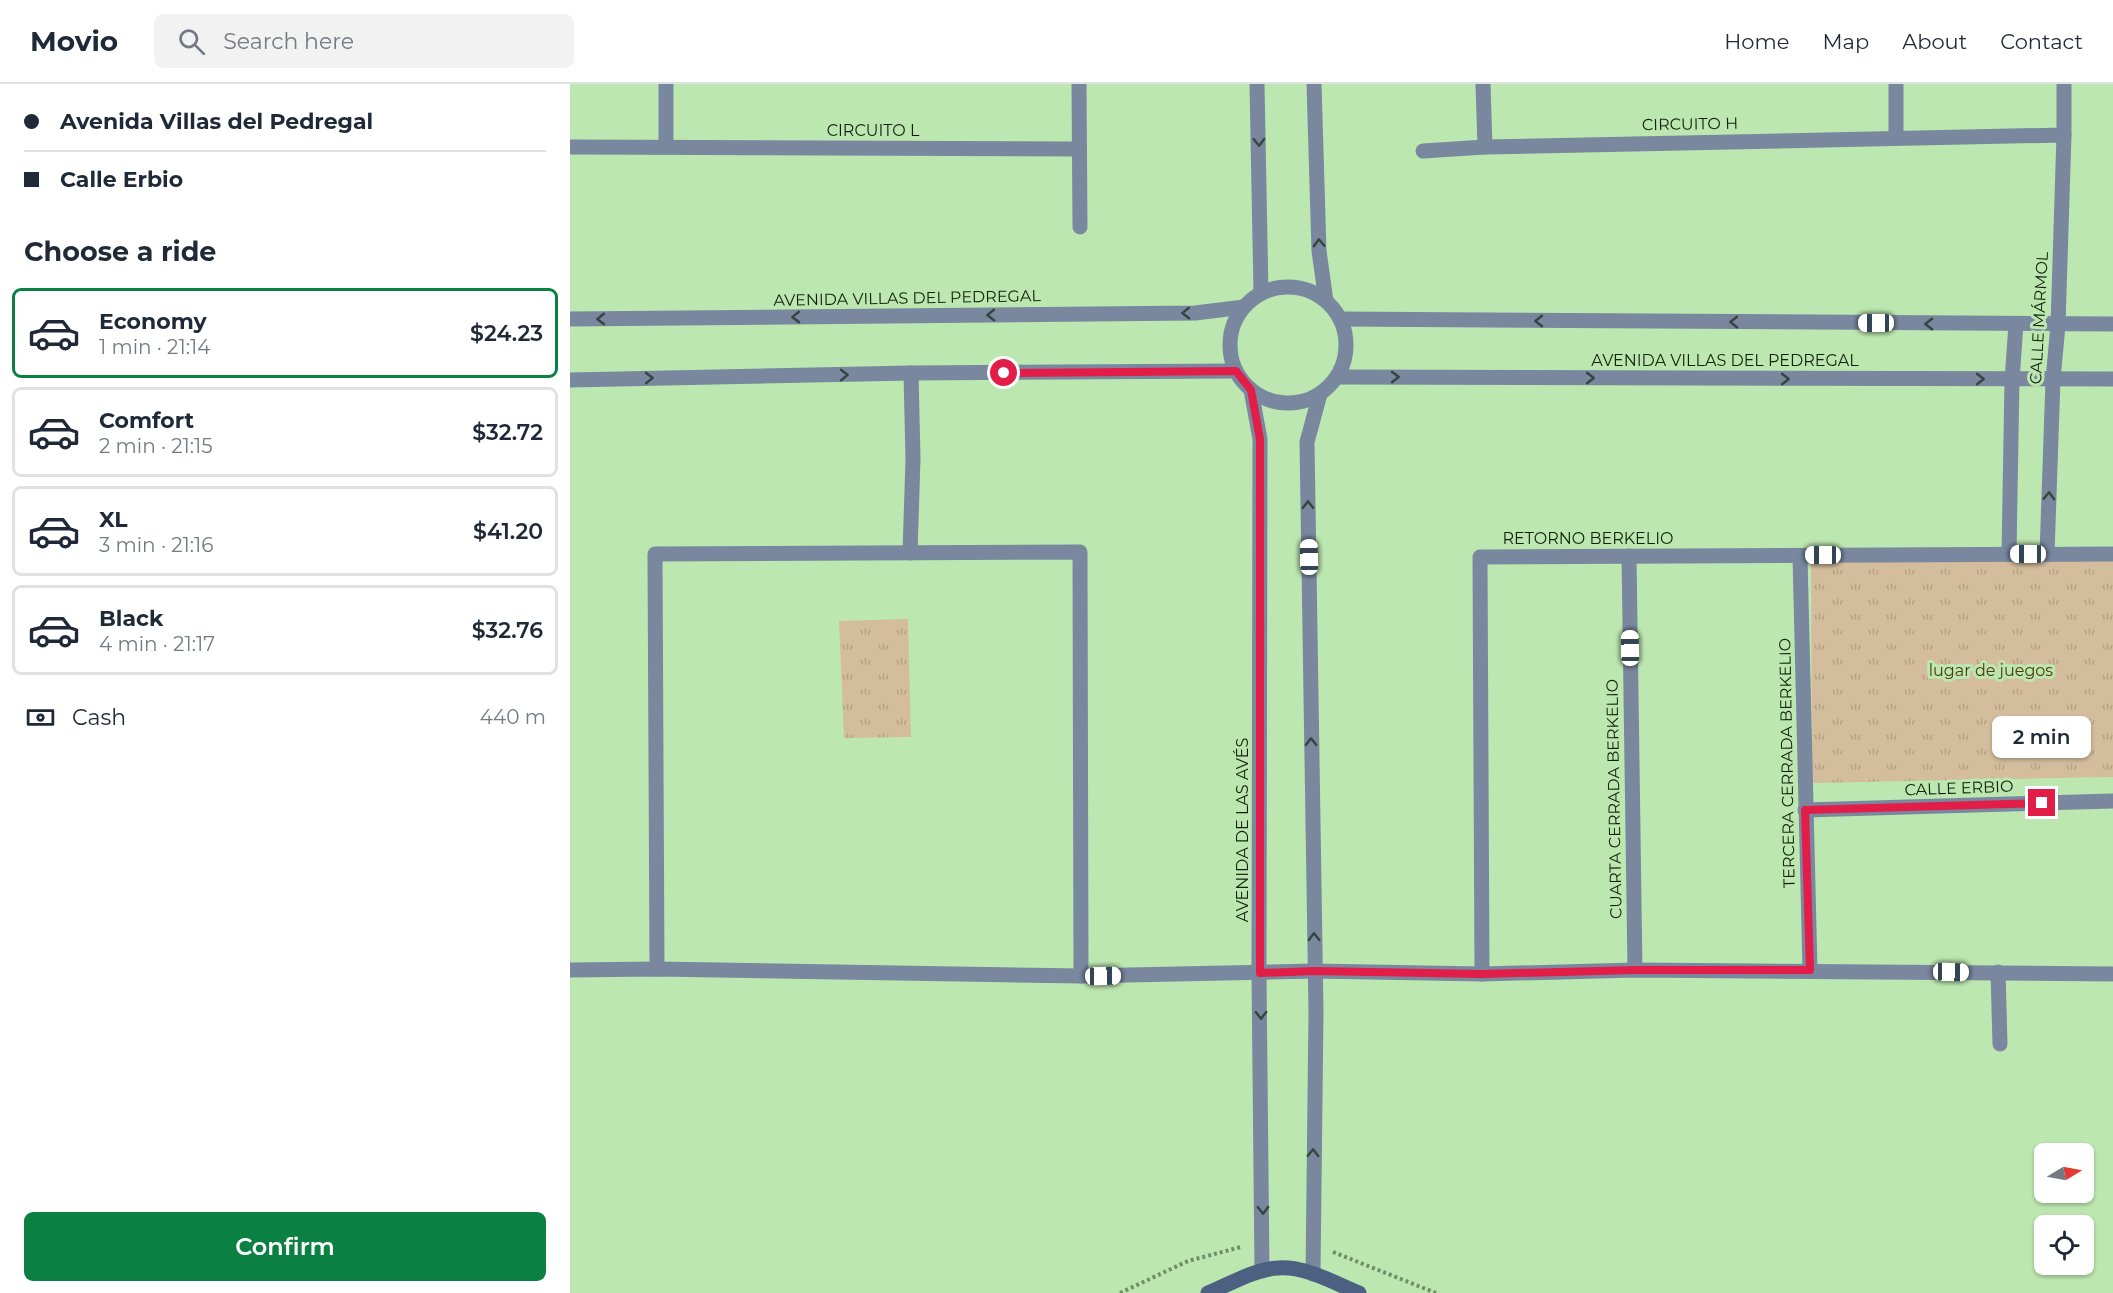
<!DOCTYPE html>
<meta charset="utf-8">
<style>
body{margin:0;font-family:Montserrat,sans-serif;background:#f2f2f3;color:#1f2937;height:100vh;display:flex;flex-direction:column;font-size:22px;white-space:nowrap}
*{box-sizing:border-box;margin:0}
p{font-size:20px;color:#747a83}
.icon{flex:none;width:33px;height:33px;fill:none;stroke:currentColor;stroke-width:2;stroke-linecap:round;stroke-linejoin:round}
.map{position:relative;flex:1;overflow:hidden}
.side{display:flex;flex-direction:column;background:#fff;width:570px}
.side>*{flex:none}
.hud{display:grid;align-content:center;height:132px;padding:0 24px;background:#fff}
.needle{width:39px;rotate:80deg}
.controls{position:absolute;left:1464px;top:1059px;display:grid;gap:12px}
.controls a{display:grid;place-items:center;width:60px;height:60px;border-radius:9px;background:#fff;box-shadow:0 2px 4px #0004;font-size:30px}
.end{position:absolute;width:27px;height:27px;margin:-14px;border:8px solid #e11d48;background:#fff;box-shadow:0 0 0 3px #fff}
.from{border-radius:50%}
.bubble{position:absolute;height:42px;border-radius:9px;background:#fff;box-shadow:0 2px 4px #0004;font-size:20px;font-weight:600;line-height:42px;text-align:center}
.car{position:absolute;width:18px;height:36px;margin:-18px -9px;border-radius:8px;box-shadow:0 0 4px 2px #0007;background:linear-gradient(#fff 24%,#345 0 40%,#fff 0 76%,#345 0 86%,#fff 0)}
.hud b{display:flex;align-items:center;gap:21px;height:57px;font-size:22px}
.hud b+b{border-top:2px solid #e0e1e3}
.hud i{width:15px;height:15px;background:#1f2937}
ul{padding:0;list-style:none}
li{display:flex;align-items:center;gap:18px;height:90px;margin:0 12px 9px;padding:0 12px;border:3px solid #e0e1e3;border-radius:9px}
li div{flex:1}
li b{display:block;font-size:22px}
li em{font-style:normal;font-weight:600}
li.active{border-color:#0b8043}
li>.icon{width:54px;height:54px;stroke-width:1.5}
h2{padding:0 24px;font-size:27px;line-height:72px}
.pay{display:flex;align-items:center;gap:15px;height:66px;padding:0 24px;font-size:22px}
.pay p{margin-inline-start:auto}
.cta{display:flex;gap:12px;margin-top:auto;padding:12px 24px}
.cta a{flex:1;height:69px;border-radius:9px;background:#0b8043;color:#fff;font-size:24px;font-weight:600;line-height:69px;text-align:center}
header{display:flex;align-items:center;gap:36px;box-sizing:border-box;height:84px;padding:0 30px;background:#fff;border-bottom:2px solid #e0e1e3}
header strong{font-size:28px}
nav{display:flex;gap:33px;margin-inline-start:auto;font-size:21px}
.search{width:420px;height:54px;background:#f2f2f3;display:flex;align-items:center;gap:15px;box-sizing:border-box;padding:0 21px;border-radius:9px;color:#747a83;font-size:22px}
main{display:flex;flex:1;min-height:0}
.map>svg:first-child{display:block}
.grass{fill:url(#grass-tufts)}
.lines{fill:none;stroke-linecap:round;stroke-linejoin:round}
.path{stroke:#708e66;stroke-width:4;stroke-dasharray:3 3;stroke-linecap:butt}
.minor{stroke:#79889f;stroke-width:15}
.tertiary{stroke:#79889f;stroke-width:15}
.secondary{stroke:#4c6182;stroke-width:15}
.oneway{stroke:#36453f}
.route{stroke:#e11d48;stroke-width:8}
.labels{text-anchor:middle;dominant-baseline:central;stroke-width:6;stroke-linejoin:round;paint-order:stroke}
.street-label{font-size:16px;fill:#12210c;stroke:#bde7b0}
.park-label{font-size:16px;fill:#523a0b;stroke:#bde7b0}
</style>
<header>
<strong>Movio</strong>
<div class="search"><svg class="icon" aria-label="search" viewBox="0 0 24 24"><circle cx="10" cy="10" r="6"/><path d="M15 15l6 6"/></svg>Search here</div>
<nav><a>Home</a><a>Map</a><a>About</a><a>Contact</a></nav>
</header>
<main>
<section class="side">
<div class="hud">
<b><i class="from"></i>Avenida Villas del Pedregal</b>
<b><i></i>Calle Erbio</b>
</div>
<h2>Choose a ride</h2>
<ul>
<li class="active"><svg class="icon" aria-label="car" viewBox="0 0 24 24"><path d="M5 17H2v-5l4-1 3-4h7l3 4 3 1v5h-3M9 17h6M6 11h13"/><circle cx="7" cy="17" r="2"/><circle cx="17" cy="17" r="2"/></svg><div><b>Economy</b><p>1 min · 21:14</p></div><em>$24.23</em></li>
<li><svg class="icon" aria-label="car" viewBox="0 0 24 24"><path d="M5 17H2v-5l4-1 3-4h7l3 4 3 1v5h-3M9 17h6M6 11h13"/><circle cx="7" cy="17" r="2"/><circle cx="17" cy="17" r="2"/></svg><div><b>Comfort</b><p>2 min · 21:15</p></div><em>$32.72</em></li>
<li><svg class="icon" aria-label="car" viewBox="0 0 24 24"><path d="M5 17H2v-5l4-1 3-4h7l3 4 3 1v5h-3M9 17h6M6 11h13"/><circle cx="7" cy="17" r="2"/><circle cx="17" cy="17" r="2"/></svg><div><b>XL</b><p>3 min · 21:16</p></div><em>$41.20</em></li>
<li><svg class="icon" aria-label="car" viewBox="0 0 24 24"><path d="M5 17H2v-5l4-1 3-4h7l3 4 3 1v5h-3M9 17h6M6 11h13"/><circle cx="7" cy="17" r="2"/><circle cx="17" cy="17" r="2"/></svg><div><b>Black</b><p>4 min · 21:17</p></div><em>$32.76</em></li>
</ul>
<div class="pay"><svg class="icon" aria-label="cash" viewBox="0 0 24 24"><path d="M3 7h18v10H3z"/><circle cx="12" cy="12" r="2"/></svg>Cash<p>440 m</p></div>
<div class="cta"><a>Confirm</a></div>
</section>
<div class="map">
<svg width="1543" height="1209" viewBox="0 0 1543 1209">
<defs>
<pattern id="grass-tufts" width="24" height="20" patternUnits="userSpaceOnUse" patternTransform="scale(1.5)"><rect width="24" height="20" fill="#d4bd9c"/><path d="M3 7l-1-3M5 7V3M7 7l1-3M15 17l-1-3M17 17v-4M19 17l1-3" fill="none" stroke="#b5a285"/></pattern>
</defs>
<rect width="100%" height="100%" fill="#bde7b0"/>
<g class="grass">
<polygon points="1543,475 1543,693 1242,699 1241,477"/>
<polygon points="338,535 341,653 274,654 269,537"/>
</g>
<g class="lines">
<g class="path">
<polyline points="763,1168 866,1209"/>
<polyline points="550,1209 618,1177 671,1163"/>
</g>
<g class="minor">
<polyline points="509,0 510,143"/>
<polyline points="913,0 915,63"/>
<polyline points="1326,0 1326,54"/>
<polyline points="0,63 509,65"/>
<polyline points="96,63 96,0"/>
<polyline points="853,67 915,63 1494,51"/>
<polyline points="340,469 343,375 341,289"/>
<polyline points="1439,470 1442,296 1446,240"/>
<polyline points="1477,470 1483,296 1488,241 1494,51 1494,0"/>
<polyline points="1059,472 1065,886"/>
<polyline points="1230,472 1240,886"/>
<polyline points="1235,726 1543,717"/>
<polyline points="87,885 85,470 510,468 511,892"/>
<polyline points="0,886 87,885 511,892 744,887 912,890 1065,886 1543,890"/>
<polyline points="1428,888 1430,960"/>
<polyline points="912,890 910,473 1543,470"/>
</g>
<g class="tertiary">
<polyline points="687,0 691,209"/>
<polyline points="744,0 749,167 756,217"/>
<circle cx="718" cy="261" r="58"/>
<polyline points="0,235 625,229 674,223"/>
<polyline points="770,235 1543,240"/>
<polyline points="767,293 1543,295"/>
<polyline points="0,296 341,289 666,287"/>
<polyline points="681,306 690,355 689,889 692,1187"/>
<polyline points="743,1190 746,928 737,358 750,310"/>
</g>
<path class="secondary" d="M638 1209C660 1200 685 1185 708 1184 736 1182 764 1199 789 1209"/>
</g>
<defs><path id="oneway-chevron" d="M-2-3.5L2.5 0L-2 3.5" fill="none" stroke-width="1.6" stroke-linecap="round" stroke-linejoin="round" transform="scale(1.5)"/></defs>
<g class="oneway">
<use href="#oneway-chevron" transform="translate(689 58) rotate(89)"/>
<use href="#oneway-chevron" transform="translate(749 159) rotate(-92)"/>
<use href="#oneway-chevron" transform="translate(616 229) rotate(179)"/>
<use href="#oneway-chevron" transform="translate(421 231) rotate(179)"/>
<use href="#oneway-chevron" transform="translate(226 233) rotate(179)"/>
<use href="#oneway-chevron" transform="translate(31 235) rotate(179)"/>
<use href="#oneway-chevron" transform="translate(969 237) rotate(-180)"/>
<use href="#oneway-chevron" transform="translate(1164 238) rotate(-180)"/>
<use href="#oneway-chevron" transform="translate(1359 240) rotate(-180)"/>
<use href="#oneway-chevron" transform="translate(274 291) rotate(-1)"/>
<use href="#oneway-chevron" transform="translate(825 293)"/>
<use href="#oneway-chevron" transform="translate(79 294) rotate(-1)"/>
<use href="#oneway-chevron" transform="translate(1020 294)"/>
<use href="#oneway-chevron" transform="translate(1215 295)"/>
<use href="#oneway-chevron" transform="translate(1410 295)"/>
<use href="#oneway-chevron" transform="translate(1479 412) rotate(-88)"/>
<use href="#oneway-chevron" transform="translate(738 421) rotate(-91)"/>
<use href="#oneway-chevron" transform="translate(741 658) rotate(-91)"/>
<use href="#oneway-chevron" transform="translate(744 853) rotate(-91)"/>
<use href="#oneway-chevron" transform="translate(691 931) rotate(89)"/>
<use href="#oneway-chevron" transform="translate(743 1069) rotate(-89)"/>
<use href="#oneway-chevron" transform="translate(693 1126) rotate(89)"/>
</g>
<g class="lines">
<polyline class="route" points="434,289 666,287 681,306 690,355 690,889 744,887 912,890 1065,886 1240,886 1235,726 1472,719"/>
</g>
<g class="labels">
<g class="street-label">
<text transform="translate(1120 40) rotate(-1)">CIRCUITO H</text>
<text x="303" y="46">CIRCUITO L</text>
<text transform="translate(337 214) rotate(-1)">AVENIDA VILLAS DEL PEDREGAL</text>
<text transform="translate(1469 234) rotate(-87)">CALLE MÁRMOL</text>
<text x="1155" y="276">AVENIDA VILLAS DEL PEDREGAL</text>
<text x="1018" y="454">RETORNO BERKELIO</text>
<text transform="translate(1217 679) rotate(-91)">TERCERA CERRADA BERKELIO</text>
<text transform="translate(1389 704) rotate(-2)">CALLE ERBIO</text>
<text transform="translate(1044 715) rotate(-91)">CUARTA CERRADA BERKELIO</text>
<text transform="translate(672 746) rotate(-90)">AVENIDA DE LAS AVÉS</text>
</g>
<g class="park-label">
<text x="1421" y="586">lugar de juegos</text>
</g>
</g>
</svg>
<div class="controls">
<a><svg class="needle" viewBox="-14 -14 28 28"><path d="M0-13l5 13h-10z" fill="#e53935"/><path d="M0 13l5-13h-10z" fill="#747a83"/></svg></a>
<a><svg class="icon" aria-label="locate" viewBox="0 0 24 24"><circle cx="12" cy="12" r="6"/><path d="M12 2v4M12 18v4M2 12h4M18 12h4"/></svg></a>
</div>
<i class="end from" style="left:434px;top:289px"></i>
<i class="end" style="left:1472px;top:719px"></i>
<div class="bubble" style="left:1422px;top:632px;width:99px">2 min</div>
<i class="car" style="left:1306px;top:239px;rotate:270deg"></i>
<i class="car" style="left:1458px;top:470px;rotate:270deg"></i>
<i class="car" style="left:1253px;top:471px;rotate:270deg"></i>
<i class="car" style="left:739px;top:473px;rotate:359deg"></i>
<i class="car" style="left:1060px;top:564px;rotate:359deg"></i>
<i class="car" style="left:1381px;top:888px;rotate:91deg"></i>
<i class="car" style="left:533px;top:892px;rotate:89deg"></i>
</div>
</main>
